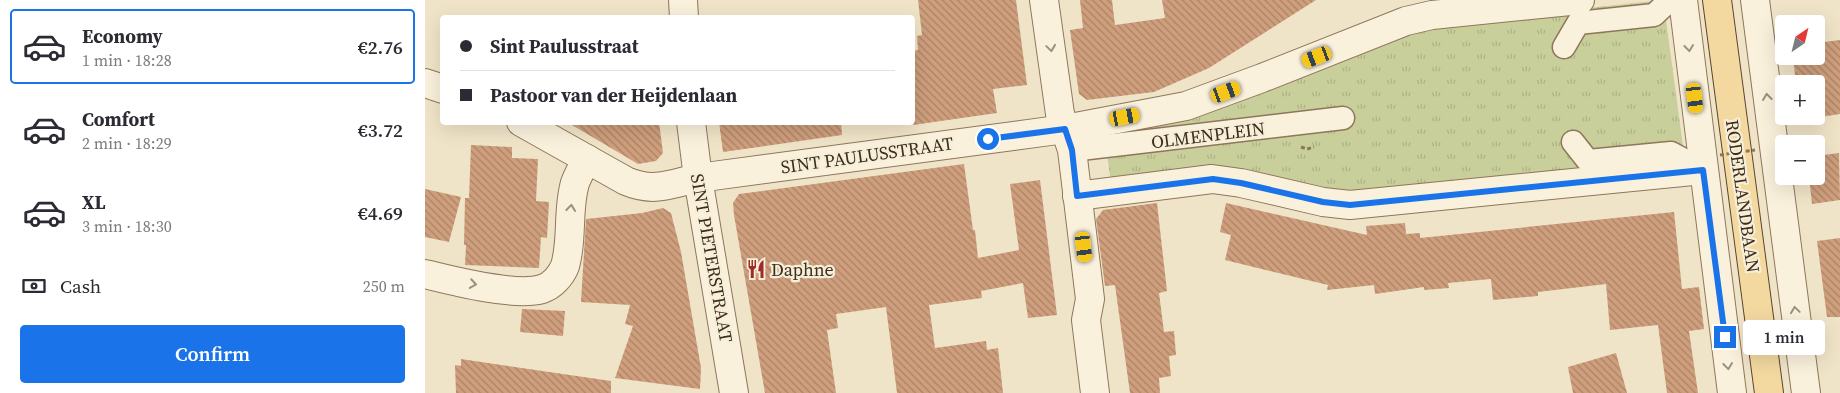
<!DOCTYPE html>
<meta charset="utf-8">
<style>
body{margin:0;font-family:"Source Serif 4",serif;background:#f2f2f3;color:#2b2b33;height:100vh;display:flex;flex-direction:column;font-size:19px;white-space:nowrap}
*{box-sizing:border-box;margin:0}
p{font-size:16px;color:#7c7c81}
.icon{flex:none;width:28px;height:28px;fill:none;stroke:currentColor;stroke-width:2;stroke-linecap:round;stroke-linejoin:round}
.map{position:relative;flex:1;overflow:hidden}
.panel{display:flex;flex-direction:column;background:#fff;width:425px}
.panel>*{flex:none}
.banner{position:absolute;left:15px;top:15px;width:475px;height:110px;border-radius:5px;box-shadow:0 5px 20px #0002;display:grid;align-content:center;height:110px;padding:0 20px;background:#fff}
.needle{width:32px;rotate:35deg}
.buttons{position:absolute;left:1350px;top:15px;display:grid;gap:10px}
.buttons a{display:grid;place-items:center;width:50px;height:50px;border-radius:5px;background:#fff;box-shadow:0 5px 20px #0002;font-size:25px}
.end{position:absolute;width:22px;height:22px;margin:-11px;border:6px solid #1a73e8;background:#fff;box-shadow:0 0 0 2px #fff}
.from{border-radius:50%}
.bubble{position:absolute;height:35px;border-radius:5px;background:#fff;box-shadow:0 5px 20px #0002;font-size:16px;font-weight:600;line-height:35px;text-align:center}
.car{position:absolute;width:15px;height:30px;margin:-15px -8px;border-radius:6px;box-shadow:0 0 4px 1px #0007;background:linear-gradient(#f5c518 24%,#345 0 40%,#f5c518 0 76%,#345 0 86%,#f5c518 0)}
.banner b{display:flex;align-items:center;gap:18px;height:48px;font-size:19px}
.banner b+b{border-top:1px solid #e1e1e2}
.banner i{width:12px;height:12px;background:#2b2b33}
ul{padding:9px 0 0;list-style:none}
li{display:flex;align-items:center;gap:15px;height:75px;margin:0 10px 8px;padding:0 10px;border:2px solid transparent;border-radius:5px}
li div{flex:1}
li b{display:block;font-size:19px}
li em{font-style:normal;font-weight:600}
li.selected{border-color:#1a73e8}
li>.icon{width:45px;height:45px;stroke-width:1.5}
.pay{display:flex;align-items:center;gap:12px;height:55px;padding:0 20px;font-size:19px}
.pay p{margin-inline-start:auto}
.primary-button{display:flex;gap:10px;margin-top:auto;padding:10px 20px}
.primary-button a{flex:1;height:58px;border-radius:5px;background:#1a73e8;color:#fff;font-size:20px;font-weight:600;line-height:58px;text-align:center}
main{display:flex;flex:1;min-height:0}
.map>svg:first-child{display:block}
.grass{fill:url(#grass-tufts)}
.building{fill:url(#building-back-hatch)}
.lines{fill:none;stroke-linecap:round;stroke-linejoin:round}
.pedestrian-casing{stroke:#8d765c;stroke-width:25}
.minor-casing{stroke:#8d765c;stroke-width:30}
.primary-casing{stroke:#5b4430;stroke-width:30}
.path{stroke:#8d765c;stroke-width:3;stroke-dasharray:4 2.5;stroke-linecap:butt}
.pedestrian{stroke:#faf1dc;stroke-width:22}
.minor{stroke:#faf1dc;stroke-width:28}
.primary{stroke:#f3d9a0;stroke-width:28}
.path-bridge{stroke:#8d765c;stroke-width:3;stroke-dasharray:4 2.5;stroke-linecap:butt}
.oneway{stroke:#9c907e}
.route{stroke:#1a73e8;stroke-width:6}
.labels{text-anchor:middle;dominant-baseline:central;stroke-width:4.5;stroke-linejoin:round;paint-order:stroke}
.street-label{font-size:18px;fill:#3d2e20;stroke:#f7eed8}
.poi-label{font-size:18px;fill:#3d2e20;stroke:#f7eed8;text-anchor:start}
</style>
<main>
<section class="panel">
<ul>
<li class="selected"><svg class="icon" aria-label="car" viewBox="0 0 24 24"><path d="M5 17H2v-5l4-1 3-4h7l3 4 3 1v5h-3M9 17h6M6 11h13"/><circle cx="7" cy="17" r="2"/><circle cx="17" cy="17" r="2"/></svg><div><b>Economy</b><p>1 min · 18:28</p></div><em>€2.76</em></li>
<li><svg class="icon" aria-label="car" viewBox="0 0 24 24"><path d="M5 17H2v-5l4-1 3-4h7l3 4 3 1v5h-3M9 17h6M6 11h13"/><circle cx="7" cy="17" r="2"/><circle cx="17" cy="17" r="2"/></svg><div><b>Comfort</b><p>2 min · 18:29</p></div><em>€3.72</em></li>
<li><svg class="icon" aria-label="car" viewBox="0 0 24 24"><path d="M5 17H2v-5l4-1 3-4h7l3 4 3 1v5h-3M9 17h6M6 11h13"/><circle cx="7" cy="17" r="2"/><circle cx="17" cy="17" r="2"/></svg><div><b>XL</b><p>3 min · 18:30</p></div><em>€4.69</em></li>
</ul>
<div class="pay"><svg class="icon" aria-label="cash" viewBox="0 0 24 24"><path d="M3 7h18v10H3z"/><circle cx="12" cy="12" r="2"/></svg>Cash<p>250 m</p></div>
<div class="primary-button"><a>Confirm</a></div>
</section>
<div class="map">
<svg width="1415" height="393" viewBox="0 0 1415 393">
<defs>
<pattern id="grass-tufts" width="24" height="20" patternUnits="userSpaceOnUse" patternTransform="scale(1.25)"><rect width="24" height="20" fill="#c9cf9b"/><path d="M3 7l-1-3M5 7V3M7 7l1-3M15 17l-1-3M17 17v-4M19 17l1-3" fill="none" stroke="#aeb285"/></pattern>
<pattern id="building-back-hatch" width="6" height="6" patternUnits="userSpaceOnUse" patternTransform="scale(1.25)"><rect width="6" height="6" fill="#cf9f7d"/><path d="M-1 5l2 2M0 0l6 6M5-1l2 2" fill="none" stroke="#a98266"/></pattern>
</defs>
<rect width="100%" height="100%" fill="#f0e4c8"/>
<polygon class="grass" points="1228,1 1241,20 1258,146 1248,167 934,199 686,184 679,131 985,32 1027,23"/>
<g class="building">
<polygon points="493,0 591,0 602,85 568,89 572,113 488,125 488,51 493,50 492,36 497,35"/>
<polygon points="655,0 687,0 690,25 740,18 737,0 891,0 784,68 729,92 662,100 654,94 645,30 658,28"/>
<polygon points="1415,40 1415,114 1376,120 1376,116 1391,116 1391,84 1371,84 1368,56 1391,56 1391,43"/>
<polygon points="142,122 234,122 238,153 231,161 213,164"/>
<polygon points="294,122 416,122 417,135 298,152"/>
<polygon points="46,145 87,147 87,158 113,159 111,201 124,202 122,238 116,237 114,268 40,265 41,245 39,245 40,198 44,198"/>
<polygon points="1414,153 1415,200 1387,204 1384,176 1391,176 1391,156"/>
<polygon points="539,164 548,230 550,230 553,258 594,250 585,184 615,180 632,315 603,318 598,283 556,291 557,298 504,305 510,348 561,341 562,350 573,348 578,393 472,393 461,307 411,314 413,328 402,330 411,393 340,393 309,215 308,203 314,194"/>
<polygon points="0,189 36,197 24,242 0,237"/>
<polygon points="732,203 742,291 734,293 739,332 749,331 751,355 744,356 746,376 734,378 735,393 705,393 690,285 680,286 671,219 678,210"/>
<polygon points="801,203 942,235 941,226 980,223 981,234 995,233 995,238 1249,212 1257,289 1274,287 1279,329 1264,331 1273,393 1242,393 1233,325 1185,330 1181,284 1113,292 1113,296 1068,300 1066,279 1023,283 1024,288 999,290 999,287 950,294 949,285 902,290 903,285 800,260 806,235 795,232"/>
<polygon points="238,208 246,213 256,252 276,368 275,389 190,378 208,326 200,324 205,305 156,302 161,219 217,213"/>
<polygon points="1415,238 1415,317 1402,317 1392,241"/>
<polygon points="97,309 140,311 138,336 95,332"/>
<polygon points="1191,353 1202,393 1148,393 1143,367"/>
<polygon points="36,359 186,381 186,393 31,393 30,365 36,366"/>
</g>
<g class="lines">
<g class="pedestrian-casing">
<g id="pedestrian">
<polyline points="1139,47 1153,23 1229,15 1245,0"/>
<polyline points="1148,142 1163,161 1246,153 1278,170"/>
<polyline points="647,150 918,118"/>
</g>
</g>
<g class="minor-casing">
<g id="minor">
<polyline points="258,0 259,18"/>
<polyline points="619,0 635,114 647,150 665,299 661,320 670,393"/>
<polyline points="1258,0 1307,393"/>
<polyline points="1330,0 1381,393"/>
<polyline points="0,83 18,89"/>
<path d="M96 122 201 181C229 193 245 184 273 178L640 129 761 106 837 78 981 21 1007 15 1155 0"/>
<polyline points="266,122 273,178 309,393"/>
<polyline points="652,196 787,179 816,183 898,202 925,205 1278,170"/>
<path d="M0 274C28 281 90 297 117 289 127 286 136 276 140 266 148 239 142 210 150 183 153 175 158 166 162 159"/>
</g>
</g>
<g class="primary-casing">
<polyline id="primary" points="1292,0 1344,393"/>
</g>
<polyline class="path" points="876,147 882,149 889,147"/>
<use href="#pedestrian" class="pedestrian"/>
<use href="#minor" class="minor"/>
<use href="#primary" class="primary"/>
<polyline class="path-bridge" points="1295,155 1330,150"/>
</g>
<defs><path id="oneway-chevron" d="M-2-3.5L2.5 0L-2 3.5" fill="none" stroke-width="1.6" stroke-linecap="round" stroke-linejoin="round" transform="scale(1.25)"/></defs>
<g class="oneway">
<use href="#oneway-chevron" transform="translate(626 48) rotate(82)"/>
<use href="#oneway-chevron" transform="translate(1264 48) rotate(83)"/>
<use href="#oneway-chevron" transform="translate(1342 97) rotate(-97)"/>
<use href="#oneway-chevron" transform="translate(146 208) rotate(-84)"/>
<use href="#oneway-chevron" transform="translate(48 284) rotate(9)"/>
<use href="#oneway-chevron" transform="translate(1370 310) rotate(-98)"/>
<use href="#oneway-chevron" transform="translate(1303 366) rotate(83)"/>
</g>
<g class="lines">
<polyline class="route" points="563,139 640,129 647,150 652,196 788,179 816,183 898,202 925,205 1278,170 1300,337"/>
</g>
<defs>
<g id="restaurant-bare" transform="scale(1.5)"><path d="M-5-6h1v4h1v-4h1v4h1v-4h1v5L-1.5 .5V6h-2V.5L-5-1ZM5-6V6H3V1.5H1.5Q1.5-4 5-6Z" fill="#9e2a2b" stroke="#f7eed8" stroke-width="2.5" paint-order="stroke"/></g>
</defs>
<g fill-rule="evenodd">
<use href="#restaurant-bare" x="331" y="269"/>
</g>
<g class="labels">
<g class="street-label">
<text transform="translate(783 135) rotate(-7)">OLMENPLEIN</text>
<text transform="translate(442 155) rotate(-8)">SINT PAULUSSTRAAT</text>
<text transform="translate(1318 196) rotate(82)">RODERLANDBAAN</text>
<text transform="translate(287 258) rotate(80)">SINT PIETERSTRAAT</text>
</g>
<g class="poi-label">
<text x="346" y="269">Daphne</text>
</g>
</g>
</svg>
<div class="buttons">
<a><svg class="needle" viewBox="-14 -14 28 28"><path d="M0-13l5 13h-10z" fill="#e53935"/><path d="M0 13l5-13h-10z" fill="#7c7c81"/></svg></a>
<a>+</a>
<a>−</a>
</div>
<i class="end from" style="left:563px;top:139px"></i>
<i class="end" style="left:1300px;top:337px"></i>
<div class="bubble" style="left:1318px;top:320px;width:82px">1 min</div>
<i class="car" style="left:892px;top:57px;rotate:249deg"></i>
<i class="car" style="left:801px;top:92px;rotate:70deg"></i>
<i class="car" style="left:1270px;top:98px;rotate:173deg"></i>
<i class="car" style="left:700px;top:117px;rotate:80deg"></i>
<i class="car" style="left:659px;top:247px;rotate:173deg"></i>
<div class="banner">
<b><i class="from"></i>Sint Paulusstraat</b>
<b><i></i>Pastoor van der Heijdenlaan</b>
</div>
</div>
</main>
